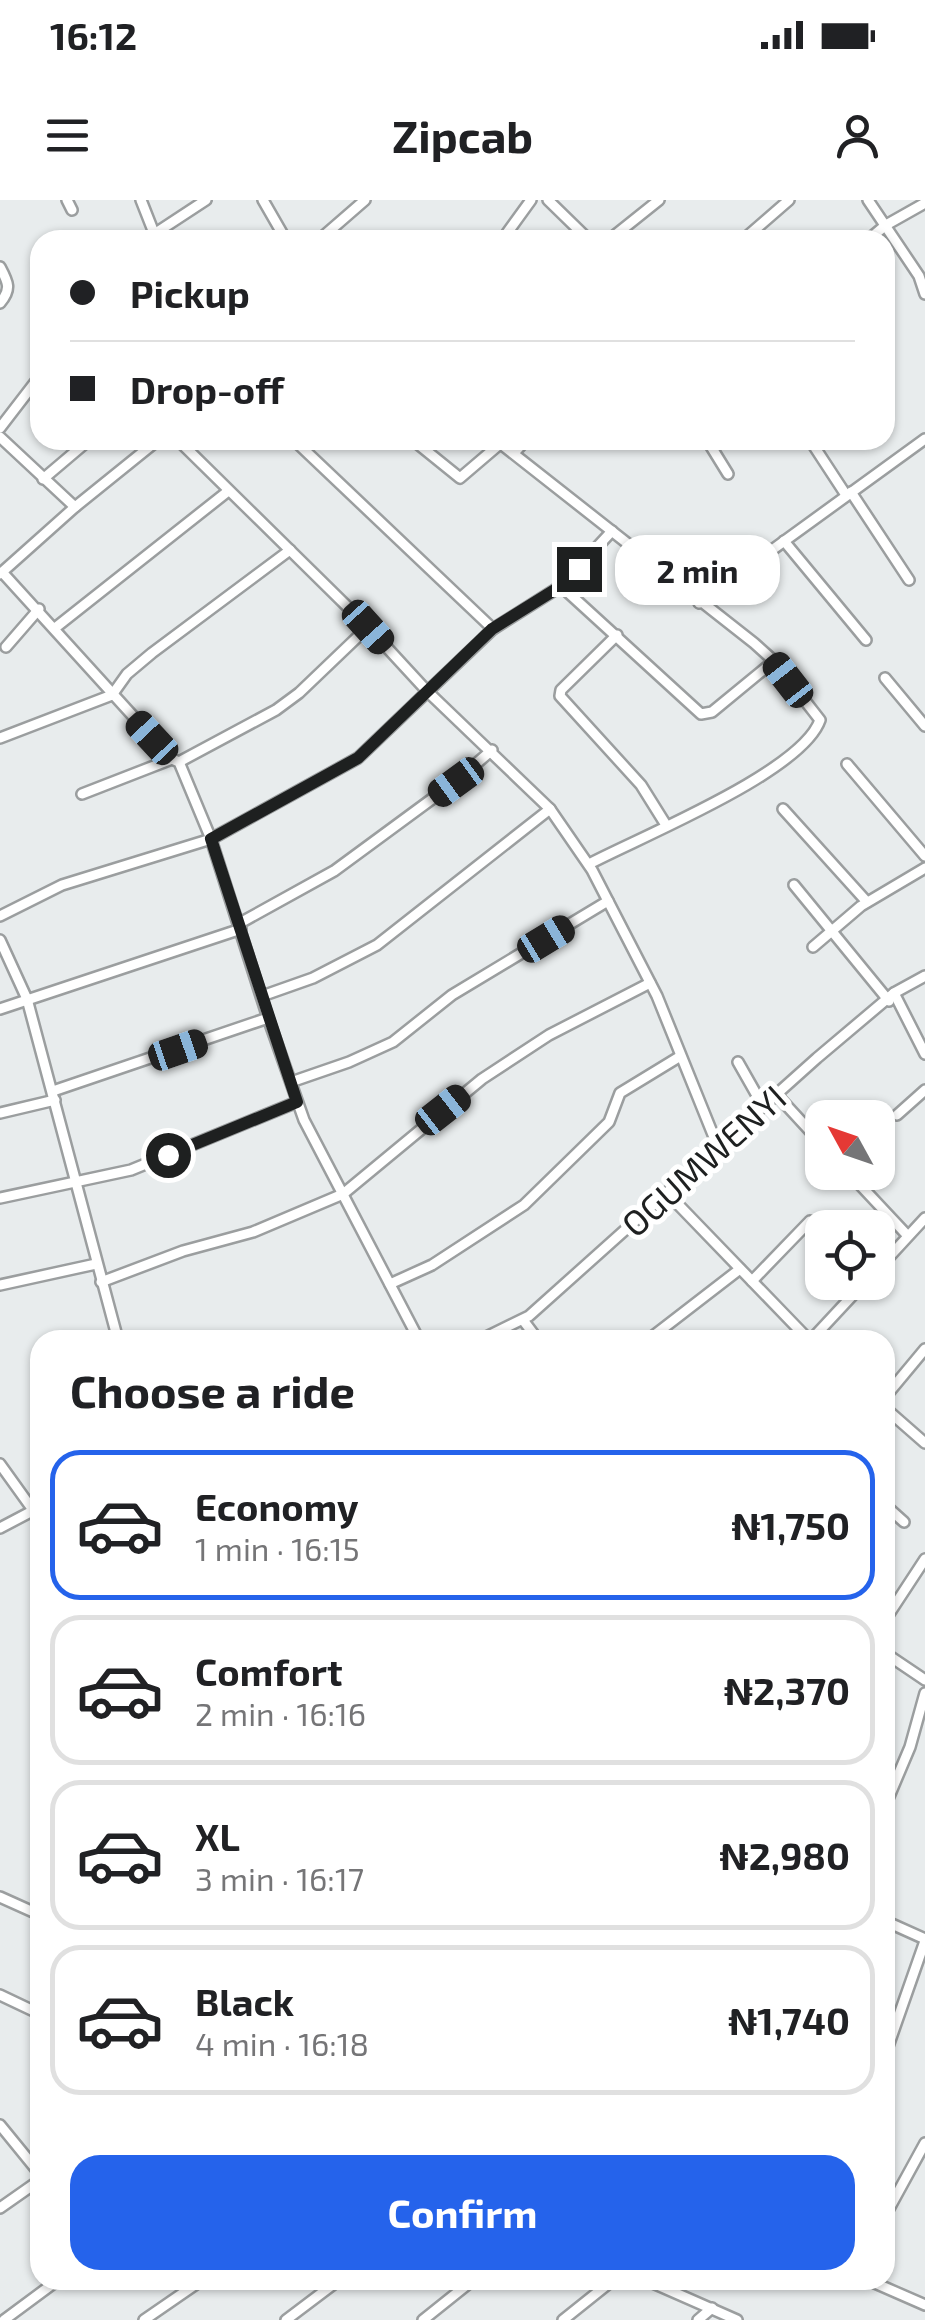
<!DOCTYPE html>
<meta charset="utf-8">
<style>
body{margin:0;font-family:"Exo 2",sans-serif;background:#f6f6f6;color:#202124;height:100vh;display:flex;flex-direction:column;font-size:38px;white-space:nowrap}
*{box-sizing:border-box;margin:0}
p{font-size:32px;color:#757577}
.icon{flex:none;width:55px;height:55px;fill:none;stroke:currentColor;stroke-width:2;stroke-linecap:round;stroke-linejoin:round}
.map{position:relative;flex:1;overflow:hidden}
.sheet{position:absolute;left:30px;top:1130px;width:865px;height:960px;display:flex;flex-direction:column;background:#fff;border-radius:30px;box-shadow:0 2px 8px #0004}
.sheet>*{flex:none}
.top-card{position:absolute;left:30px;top:30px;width:865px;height:220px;border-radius:30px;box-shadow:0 2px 8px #0004;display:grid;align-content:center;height:220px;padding:0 40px;background:#fff}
.needle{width:65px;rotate:310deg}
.fabs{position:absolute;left:805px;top:900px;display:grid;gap:20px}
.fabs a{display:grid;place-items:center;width:90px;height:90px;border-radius:20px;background:#fff;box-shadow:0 2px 8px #0004;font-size:50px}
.end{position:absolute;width:45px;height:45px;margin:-22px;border:12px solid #1e2020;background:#fff;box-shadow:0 0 0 5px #fff}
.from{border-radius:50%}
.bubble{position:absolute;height:70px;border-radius:30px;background:#fff;box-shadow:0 2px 8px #0004;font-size:32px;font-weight:700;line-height:70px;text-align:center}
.car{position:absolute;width:30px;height:60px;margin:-30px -15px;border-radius:12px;box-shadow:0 0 8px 2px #0007;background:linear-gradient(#222 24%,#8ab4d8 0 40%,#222 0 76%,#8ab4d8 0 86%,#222 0)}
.top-card b{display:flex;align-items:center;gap:35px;height:95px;font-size:38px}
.top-card b+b{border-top:2px solid #e0e0e0}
.top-card i{width:25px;height:25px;background:#202124}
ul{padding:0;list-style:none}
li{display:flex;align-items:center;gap:30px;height:150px;margin:0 20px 15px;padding:0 20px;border:5px solid #e0e0e0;border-radius:30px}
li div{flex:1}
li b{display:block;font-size:38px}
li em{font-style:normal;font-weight:700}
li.current{border-color:#2563eb}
li>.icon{width:90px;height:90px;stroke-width:1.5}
h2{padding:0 40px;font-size:45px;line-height:120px}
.cta{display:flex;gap:20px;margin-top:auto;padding:20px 40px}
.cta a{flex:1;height:115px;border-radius:30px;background:#2563eb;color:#fff;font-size:40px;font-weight:700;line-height:115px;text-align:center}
.status{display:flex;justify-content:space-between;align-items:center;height:70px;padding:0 50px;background:#fff;direction:ltr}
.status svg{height:28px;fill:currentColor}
header{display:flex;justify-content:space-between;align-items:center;height:130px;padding:0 40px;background:#fff;font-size:45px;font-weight:700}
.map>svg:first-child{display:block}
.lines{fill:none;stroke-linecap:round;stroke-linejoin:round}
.minor-casing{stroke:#9b9e9f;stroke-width:14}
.minor{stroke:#fff;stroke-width:9}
.route{stroke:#1e2020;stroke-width:12}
.labels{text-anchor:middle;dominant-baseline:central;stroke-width:10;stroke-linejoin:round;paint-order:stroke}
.street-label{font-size:35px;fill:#1e2020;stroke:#fff}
</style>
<div class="status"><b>16:12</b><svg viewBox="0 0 49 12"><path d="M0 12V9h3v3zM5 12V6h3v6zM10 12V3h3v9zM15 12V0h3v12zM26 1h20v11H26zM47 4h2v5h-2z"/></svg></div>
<header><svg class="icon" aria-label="menu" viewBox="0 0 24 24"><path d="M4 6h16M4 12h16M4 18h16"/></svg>Zipcab<svg class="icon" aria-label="person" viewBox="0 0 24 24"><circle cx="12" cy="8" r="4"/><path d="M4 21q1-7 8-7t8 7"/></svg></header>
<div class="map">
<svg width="925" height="2120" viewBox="0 0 925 2120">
<rect width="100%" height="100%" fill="#e8eced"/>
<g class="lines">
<g class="minor-casing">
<g id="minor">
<polyline points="67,0 72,10"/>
<polyline points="141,0 154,33"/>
<polyline points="263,0 286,40"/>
<polyline points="548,0 589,40"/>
<polyline points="868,0 919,76 925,94"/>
<polyline points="145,40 206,0"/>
<polyline points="319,40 365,0"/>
<polyline points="502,40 531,0"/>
<polyline points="609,40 659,0"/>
<polyline points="743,40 789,0"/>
<polyline points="868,40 886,25 925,3"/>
<path d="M0 67C8 82 12 89 0 103"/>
<polyline points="0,228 40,176"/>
<polyline points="0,237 75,307"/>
<polyline points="178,240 368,427 426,490 550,609 592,670 657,796 718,947"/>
<polyline points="294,240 493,429"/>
<polyline points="413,240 460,278 501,243"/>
<path d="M496 240 754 443 774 461 820 520C802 572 640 637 589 664"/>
<polyline points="707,240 728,274"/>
<polyline points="810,240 846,295"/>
<polyline points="514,253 526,240"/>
<polyline points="43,279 89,240"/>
<polyline points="851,292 909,380"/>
<polyline points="784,341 866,440"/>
<polyline points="2,372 172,559 179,562 211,639 268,818 304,920 419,1140"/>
<polyline points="0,374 75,307 158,240"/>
<polyline points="561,386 701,514 712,512 774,461"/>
<polyline points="699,403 925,239"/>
<polyline points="55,428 227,292"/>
<polyline points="617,435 561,490 560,496 641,585 666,625"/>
<polyline points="6,447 39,409"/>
<polyline points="885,478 925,526"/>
<polyline points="0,538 112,495 127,474 152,453 290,350"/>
<polyline points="179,562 276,510 299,493 368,427"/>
<polyline points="847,564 925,656"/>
<polyline points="82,594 172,559"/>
<polyline points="783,609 867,702"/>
<polyline points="794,685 889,801"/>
<polyline points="0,716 62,685 211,639 358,558 493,429 561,386 612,331"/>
<polyline points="240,723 334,671 455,582 492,550"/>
<polyline points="0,740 27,799 118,1140"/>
<polyline points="813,747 861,706 925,668"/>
<polyline points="894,793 925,854"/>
<polyline points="262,796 313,778 377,745 550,609"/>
<polyline points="0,809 241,729"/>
<polyline points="738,862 763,906"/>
<polyline points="291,882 349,862 393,842 452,795 608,701"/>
<polyline points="53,891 268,818"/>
<polyline points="776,894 822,944"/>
<polyline points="0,913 55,900"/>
<polyline points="897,915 925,890"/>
<polyline points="848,972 907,1035"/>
<polyline points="667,993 809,1140"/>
<polyline points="0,998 131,970 297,902"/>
<polyline points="878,1069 925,1018"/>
<polyline points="752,1081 810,1021"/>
<polyline points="101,1082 183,1051 253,1032 343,994 482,879 549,835 650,783"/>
<polyline points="390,1084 432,1065 524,1005 609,922 620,893 679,857"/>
<polyline points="0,1085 96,1064"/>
<polyline points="523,1120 538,1140"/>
<polyline points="480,1140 529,1116 817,858 894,793 925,776"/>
<polyline points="648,1140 740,1069"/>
<polyline points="811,1140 865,1082"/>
<polyline points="885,1197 925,1149"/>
<polyline points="885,1208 925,1243"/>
<polyline points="0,1264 33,1310"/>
<polyline points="885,1305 904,1322"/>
<polyline points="0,1328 40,1307"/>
<polyline points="885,1420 925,1359"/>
<polyline points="885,1453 925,1480"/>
<polyline points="885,1606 910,1547 925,1493"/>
<polyline points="0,1697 40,1715"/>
<polyline points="885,1721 925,1739"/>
<polyline points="0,1795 40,1814"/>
<polyline points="885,1855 925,1741"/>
<polyline points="0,1925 40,1974"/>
<polyline points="0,2008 40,1980"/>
<polyline points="885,2016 925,1943"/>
<polyline points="646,2080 737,2120"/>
<polyline points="868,2080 925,2105"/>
<polyline points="4,2120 58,2080"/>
<polyline points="144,2120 202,2080"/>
<polyline points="286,2120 339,2080"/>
<polyline points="423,2120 473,2080"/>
<polyline points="563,2120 613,2080"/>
<polyline points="698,2120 712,2108"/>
</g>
</g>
<use href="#minor" class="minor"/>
</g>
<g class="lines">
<polyline class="route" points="168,955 297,902 211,639 358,558 492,429 561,386 579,369"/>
</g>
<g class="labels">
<g class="street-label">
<text transform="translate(703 960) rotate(-42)">OGUMWENYI</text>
</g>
</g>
</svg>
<div class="fabs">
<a><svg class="needle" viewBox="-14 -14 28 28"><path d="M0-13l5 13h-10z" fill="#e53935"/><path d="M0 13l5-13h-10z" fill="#757577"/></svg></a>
<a><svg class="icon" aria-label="locate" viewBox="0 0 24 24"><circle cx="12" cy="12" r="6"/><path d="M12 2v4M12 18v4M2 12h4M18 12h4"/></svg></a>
</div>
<i class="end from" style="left:168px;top:955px"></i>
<i class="end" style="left:579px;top:369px"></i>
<div class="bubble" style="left:615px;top:335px;width:165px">2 min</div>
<i class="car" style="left:368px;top:427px;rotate:138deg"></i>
<i class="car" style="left:788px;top:480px;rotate:322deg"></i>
<i class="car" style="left:152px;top:538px;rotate:317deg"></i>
<i class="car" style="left:456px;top:582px;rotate:234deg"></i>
<i class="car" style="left:546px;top:739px;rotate:59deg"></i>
<i class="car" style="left:178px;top:850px;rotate:71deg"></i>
<i class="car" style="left:443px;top:910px;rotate:52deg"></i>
<div class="top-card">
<b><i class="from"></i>Pickup</b>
<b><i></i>Drop-off</b>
</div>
<section class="sheet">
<h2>Choose a ride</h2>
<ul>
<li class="current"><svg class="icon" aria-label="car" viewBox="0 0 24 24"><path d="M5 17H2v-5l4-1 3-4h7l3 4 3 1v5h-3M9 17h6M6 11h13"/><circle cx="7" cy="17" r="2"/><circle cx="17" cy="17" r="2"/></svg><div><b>Economy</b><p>1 min · 16:15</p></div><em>₦1,750</em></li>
<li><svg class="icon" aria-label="car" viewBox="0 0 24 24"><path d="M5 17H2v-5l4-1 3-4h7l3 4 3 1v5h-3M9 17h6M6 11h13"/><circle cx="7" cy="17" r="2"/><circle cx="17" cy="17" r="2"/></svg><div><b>Comfort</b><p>2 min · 16:16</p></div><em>₦2,370</em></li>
<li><svg class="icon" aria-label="car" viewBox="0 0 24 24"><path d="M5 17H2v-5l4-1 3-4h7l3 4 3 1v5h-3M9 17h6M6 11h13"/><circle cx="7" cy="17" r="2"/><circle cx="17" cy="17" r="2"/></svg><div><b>XL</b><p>3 min · 16:17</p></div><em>₦2,980</em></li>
<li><svg class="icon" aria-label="car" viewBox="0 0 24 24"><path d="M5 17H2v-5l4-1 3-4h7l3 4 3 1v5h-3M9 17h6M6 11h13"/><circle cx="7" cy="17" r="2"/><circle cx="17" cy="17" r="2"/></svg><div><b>Black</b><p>4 min · 16:18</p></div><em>₦1,740</em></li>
</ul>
<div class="cta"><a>Confirm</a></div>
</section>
</div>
